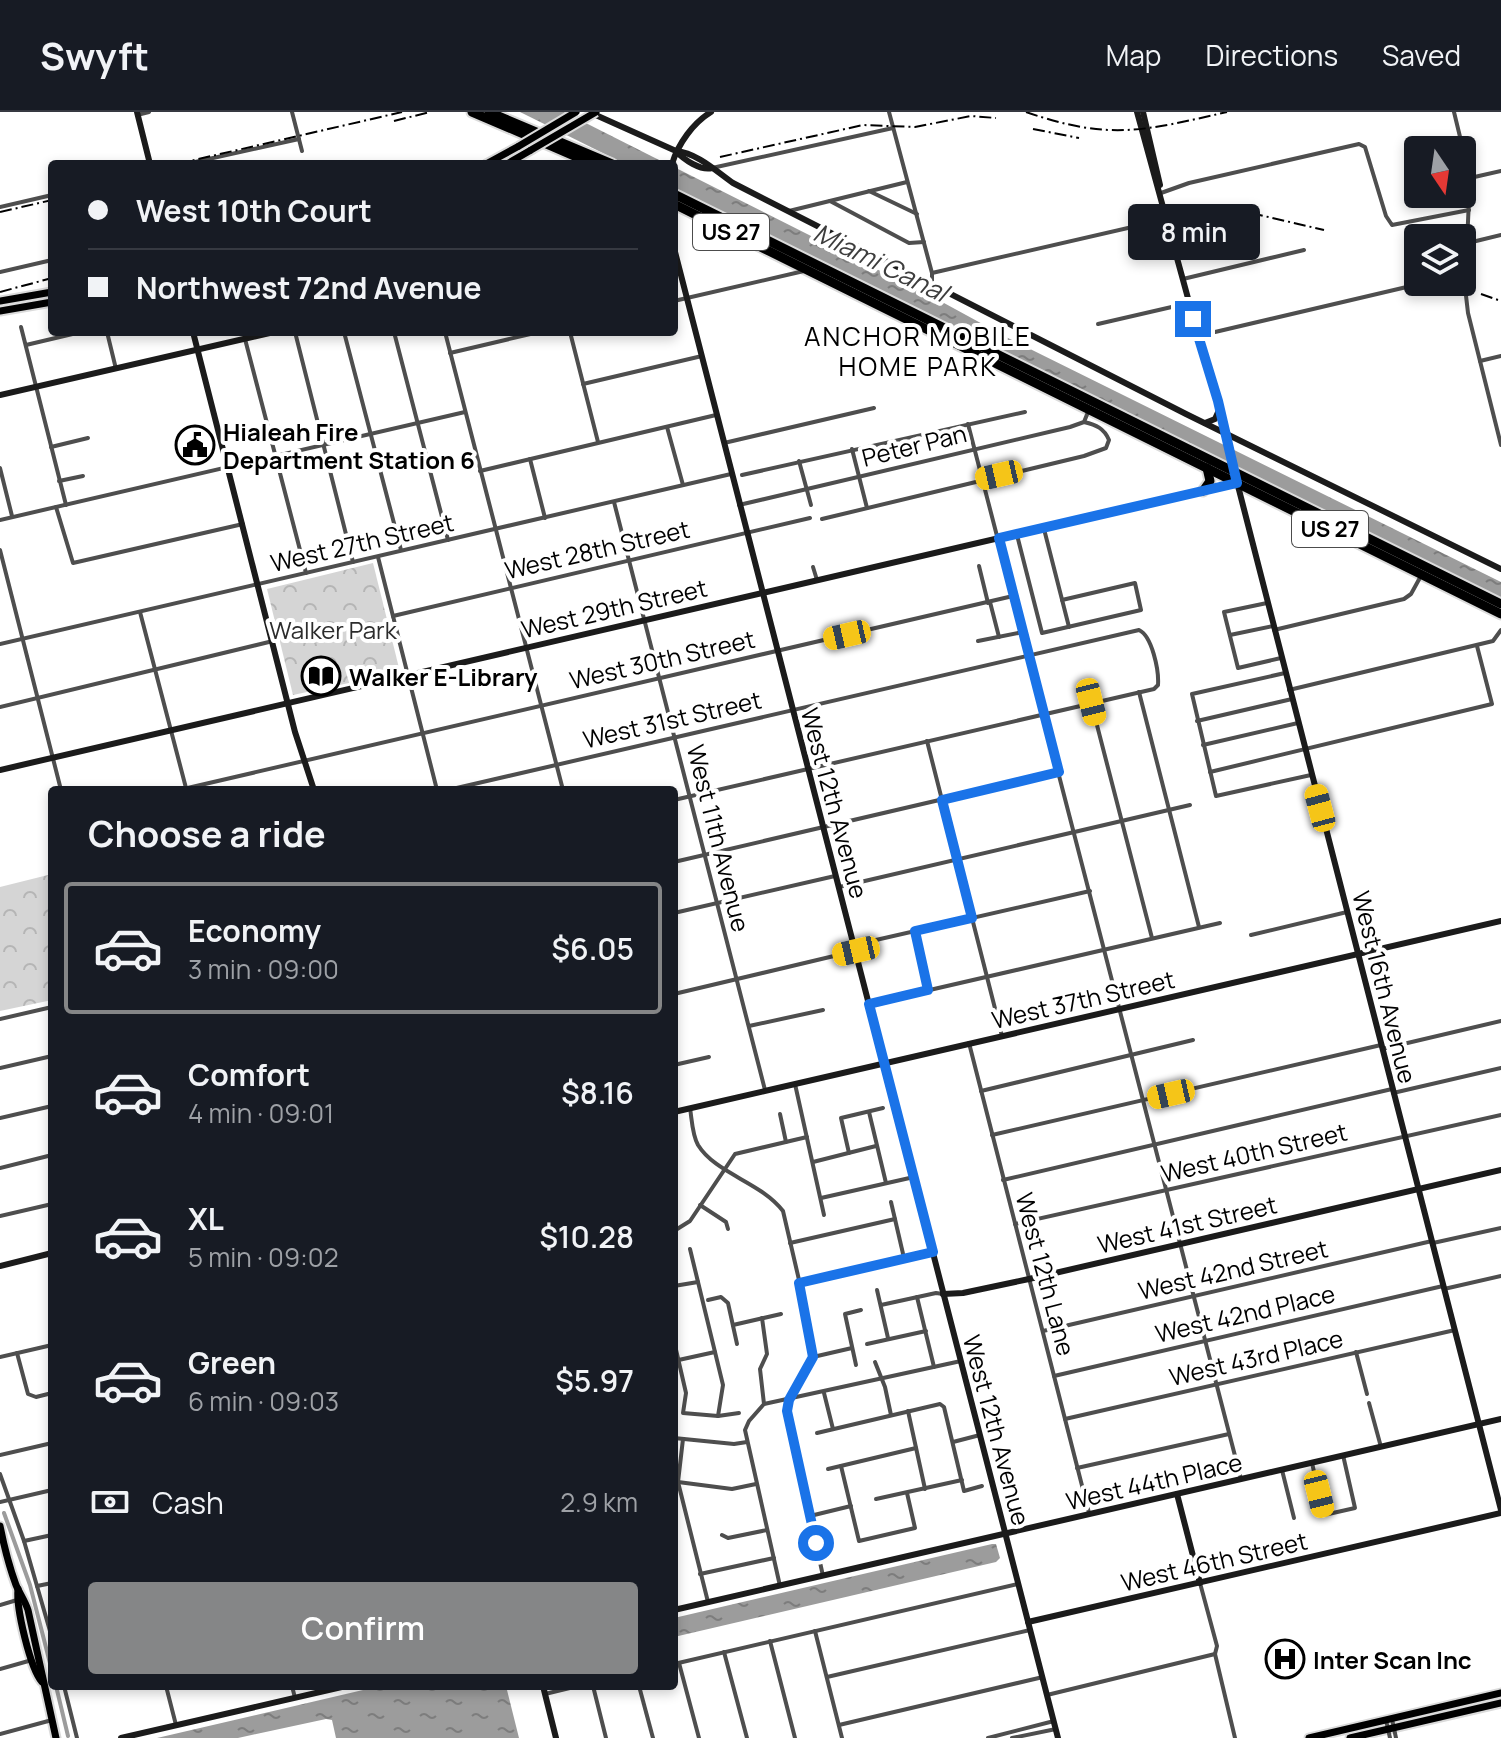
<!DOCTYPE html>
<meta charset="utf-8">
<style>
body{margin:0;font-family:Manrope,sans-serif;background:#20242c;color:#f1f3f6;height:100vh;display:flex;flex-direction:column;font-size:30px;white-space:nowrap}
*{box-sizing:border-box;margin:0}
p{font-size:26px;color:#9ea1a6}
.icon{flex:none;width:44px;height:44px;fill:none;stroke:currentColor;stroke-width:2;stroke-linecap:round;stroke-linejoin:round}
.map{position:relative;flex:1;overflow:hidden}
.details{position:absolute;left:48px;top:674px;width:630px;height:904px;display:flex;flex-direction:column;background:#171b24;border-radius:8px;box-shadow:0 4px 12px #0003}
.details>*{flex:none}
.top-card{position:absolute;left:48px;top:48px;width:630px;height:176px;border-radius:8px;box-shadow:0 4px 12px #0003;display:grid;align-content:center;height:176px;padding:0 40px;background:#171b24}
.needle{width:52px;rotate:167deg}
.fabs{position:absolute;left:1404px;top:24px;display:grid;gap:16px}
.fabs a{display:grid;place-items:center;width:72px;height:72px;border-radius:8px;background:#171b24;box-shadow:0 4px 12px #0003;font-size:40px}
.end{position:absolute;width:36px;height:36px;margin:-18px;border:10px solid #1a73e8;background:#fff;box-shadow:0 0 0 4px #fff}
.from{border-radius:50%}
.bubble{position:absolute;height:56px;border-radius:8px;background:#171b24;box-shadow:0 4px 12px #0003;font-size:26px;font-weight:600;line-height:56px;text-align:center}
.car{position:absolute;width:24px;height:48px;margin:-24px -12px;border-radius:10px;box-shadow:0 0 6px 2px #0007;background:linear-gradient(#f5c518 24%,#345 0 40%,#f5c518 0 76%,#345 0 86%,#f5c518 0)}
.top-card b{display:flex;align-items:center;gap:28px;height:76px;font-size:30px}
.top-card b+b{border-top:2px solid #363941}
.top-card i{width:20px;height:20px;background:#f1f3f6}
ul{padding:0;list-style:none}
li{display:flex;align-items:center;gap:24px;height:132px;margin:0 16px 12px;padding:0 24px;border:4px solid transparent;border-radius:8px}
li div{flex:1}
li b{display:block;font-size:30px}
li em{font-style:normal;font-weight:600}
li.current{border-color:#858687}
li>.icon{width:72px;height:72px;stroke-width:1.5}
h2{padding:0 40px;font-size:36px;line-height:96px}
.pay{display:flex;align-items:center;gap:20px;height:88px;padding:0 40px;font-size:30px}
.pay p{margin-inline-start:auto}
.button{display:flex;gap:16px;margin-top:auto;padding:16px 40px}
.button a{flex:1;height:92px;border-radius:8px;background:#858687;color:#fff;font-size:32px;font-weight:600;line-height:92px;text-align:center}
header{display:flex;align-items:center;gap:48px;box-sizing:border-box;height:112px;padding:0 40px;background:#171b24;border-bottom:2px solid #363941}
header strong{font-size:38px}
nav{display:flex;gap:44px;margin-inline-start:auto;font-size:28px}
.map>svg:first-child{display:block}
.forest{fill:url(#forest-crowns)}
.water{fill:url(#water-ripples)}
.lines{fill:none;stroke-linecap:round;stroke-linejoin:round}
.canal{stroke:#9c9c9c;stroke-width:4}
.primary-casing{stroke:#dbdbdb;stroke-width:11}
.highway-casing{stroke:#dbdbdb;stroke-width:13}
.street{stroke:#4e4e4e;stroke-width:4}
.secondary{stroke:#1b1b1b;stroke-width:6}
.primary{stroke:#000;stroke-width:7}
.highway{stroke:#000;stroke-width:9}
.rail{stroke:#000;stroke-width:2;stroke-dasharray:12 4 2 4;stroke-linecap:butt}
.primary-bridge-casing{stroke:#dbdbdb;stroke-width:11;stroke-linecap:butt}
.primary-bridge{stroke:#000;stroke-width:7}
.route{stroke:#1a73e8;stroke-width:10}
.labels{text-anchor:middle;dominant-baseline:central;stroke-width:8;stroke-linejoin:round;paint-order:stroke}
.shield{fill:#fff;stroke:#4c4c4c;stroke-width:2}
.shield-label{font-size:22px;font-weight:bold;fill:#000}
.poi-label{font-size:24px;font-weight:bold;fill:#000;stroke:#fff;text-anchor:start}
.street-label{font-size:24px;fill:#000;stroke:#fff}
.park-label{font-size:24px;fill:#2c2c2c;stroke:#fff}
.water-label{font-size:26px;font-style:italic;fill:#3d3d3d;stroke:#fff}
.neighbourhood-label{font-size:26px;letter-spacing:2px;fill:#000;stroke:#fff}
</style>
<header>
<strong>Swyft</strong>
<nav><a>Map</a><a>Directions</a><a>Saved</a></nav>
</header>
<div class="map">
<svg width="1501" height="1626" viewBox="0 0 1501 1626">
<defs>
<pattern id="forest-crowns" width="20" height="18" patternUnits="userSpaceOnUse" patternTransform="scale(2)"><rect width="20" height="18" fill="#d5d5d5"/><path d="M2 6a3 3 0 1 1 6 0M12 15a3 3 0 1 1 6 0" fill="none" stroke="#b5b5b5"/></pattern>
<pattern id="water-ripples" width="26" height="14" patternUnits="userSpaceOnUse" patternTransform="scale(2)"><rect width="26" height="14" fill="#9c9c9c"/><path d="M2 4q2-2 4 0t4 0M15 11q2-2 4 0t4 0" fill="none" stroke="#7d7d7d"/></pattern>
</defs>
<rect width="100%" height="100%" fill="#fff"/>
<g class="forest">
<polygon points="373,451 400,560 293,583 267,477"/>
<polygon points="52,762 52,888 0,899 0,775"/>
</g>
<g class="water">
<polygon points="520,0 564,0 667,52 625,52"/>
<polygon points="674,55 944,191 1010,227 1501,470 1501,488 697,90 674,76"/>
<polygon points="992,1432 996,1432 1000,1446 996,1450 674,1525 674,1506"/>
<polygon points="380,1574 506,1574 519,1626 336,1626 332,1608 326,1607 238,1626 157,1626"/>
</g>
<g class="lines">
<g class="canal">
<polyline points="4,1401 30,1473 52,1559"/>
<polyline points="56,1574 68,1624"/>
</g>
<g class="primary-casing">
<g id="primary">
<polyline points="486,52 519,34"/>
<polyline points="507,52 531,38"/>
<polyline points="0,189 52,180"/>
<polyline points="0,199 52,190"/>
<path d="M0 1414C4 1434 9 1454 16 1473 20 1482 25 1489 28 1498L56 1626"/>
<path d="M18 1477C16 1496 30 1556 42 1570"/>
<polyline points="1309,1626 1501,1581"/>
<polyline points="1350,1626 1501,1591"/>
</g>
</g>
<g class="highway-casing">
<g id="highway">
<polyline points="472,0 593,52"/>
<polyline points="489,0 612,52"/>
<polyline points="674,82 1501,492"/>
<polyline points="674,92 1501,502"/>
<polyline points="1203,379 1210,369 1207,356"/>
</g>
</g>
<g class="street">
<polyline points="292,0 302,39"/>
<polyline points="889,0 932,161 932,171"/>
<polyline points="1454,0 1470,66 1465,175 1468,201 1501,333"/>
<polyline points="137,3 149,0"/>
<polyline points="186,52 299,27"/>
<polyline points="712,56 893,16"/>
<polyline points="1470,66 1501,59"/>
<polyline points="869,79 917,102"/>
<polyline points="1161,81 1189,71 1359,32 1365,35 1386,104 1392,113 1469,98"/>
<polyline points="830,89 909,131 924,130"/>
<polyline points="0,95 52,83"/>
<polyline points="789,99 907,70"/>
<polyline points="1468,131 1501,123"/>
<polyline points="0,160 52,148"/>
<polyline points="932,161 1167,107"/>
<polyline points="1183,167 1304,138"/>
<polyline points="1432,170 1465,182"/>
<polyline points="674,189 804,159"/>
<polyline points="1098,212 1189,191"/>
<polyline points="21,215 66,393"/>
<polyline points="107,220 116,257"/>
<polyline points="295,220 353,450"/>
<polyline points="344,220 401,438"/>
<polyline points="394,220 448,428"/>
<polyline points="445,220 563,678"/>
<polyline points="570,220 598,330"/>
<polyline points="1198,224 1428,170"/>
<polyline points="245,227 306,461"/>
<polyline points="26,233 81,220"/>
<polyline points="450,241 539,220"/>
<polyline points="1480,249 1501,244"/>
<polyline points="583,272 702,244"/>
<polyline points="968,312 1241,1367"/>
<polyline points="667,315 683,373"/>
<polyline points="724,331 874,296"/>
<polyline points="51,335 88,326"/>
<polyline points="852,337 867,396"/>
<polyline points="530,347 545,406"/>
<polyline points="799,349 811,393"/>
<polyline points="0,356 12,404"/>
<polyline points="480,359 716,303"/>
<polyline points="742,363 1025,300"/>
<polyline points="59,369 83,364"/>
<polyline points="614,390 765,978"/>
<polyline points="739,393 1070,315 1084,310 1088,300"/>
<polyline points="56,395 73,451 243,412"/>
<path d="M822 407 1084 344 1106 336 1109 328C1104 316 1096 313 1084 310"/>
<polyline points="0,408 465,300"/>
<polyline points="1044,417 1069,515"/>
<polyline points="1017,423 1042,521 1141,498 1135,471 1062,488"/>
<polyline points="0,438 61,678"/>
<polyline points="378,445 437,678"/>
<polyline points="979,454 988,491"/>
<polyline points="813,455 817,468"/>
<polyline points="990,490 999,525"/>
<polyline points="1267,491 1224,500 1238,556 1281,546"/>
<polyline points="140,500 186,676"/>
<polyline points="393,504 810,406"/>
<polyline points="1274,518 1404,487 1411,482 1422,462"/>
<polyline points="1230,523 1273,514"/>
<polyline points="978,529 1023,520"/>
<polyline points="0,532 731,362"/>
<polyline points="1285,561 1192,582 1216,684 1311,663"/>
<polyline points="1289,578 1493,529 1501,518"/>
<polyline points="1139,580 1199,815"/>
<polyline points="1091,590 1152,826"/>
<polyline points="0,595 273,529"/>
<polyline points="1197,609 1292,587"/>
<polyline points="927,629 1002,924"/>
<polyline points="1203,633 1298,611"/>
<polyline points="1210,660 1492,592 1477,534"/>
<polyline points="179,678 1013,484"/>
<path d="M448 678 1139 518C1152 524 1159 558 1158 573L1154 577 674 688"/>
<polyline points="674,750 1059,660"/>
<polyline points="839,775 1190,693"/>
<polyline points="674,801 835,764"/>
<polyline points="915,819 928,878"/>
<polyline points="1251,823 1347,800"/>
<polyline points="854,833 1090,779"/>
<polyline points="674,882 855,839"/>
<polyline points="869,892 1220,811"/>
<polyline points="0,907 52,895"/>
<polyline points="749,914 823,898"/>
<polyline points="969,931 1089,1401"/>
<polyline points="1382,937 1501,909"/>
<polyline points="674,953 709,945"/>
<polyline points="0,956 52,944"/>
<polyline points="795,972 824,1103"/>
<polyline points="981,979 1193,928"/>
<polyline points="1393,981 1501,956"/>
<path d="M690 996C692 1008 692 1022 698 1033 716 1062 761 1070 783 1099L809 1211 813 1245 789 1288 787 1299 823 1464"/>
<polyline points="869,1000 886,1071"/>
<polyline points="780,1002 786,1030"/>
<polyline points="0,1006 52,994"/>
<polyline points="992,1023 1381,933"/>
<polyline points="849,1041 841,1006 883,996"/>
<polyline points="813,1050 876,1034"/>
<polyline points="0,1056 52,1043"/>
<polyline points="1003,1068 1392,977"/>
<polyline points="821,1086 914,1065"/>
<polyline points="891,1090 904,1146"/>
<polyline points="700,1093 726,1110 728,1117"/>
<polyline points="0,1104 52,1092"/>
<polyline points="1015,1112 1501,1003"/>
<polyline points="674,1119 690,1109 735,1042 807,1025"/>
<polyline points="790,1131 895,1107"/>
<polyline points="1433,1131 1501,1116"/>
<polyline points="690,1137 723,1273 718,1304"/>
<polyline points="799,1171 933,1140"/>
<polyline points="674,1174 698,1170"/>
<polyline points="1444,1177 1501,1164"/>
<polyline points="877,1178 888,1226"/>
<polyline points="917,1185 934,1255"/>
<polyline points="708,1188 721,1185 728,1191 737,1232"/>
<polyline points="881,1193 936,1181 943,1182"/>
<polyline points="762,1206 767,1242 760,1257 764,1292 749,1309 745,1318 780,1474"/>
<polyline points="733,1213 781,1202"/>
<polyline points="1043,1219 1432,1129"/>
<polyline points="674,1229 686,1281 683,1301 718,1304 739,1301"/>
<polyline points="867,1232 926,1219"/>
<polyline points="1356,1240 1367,1282"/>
<polyline points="17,1241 28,1282 36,1285 52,1281"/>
<polyline points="0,1245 52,1233"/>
<polyline points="813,1245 852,1236"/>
<polyline points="674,1249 715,1240"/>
<polyline points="875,1250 885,1275 891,1303"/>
<polyline points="856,1253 845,1202 861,1198"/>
<polyline points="1054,1264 1443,1174"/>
<polyline points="824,1281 833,1317"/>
<polyline points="1369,1291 1381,1335"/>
<polyline points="764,1292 961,1249"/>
<polyline points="908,1299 925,1377"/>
<polyline points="1065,1307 1455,1218"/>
<polyline points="817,1321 940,1292 944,1295 964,1379 982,1374"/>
<polyline points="674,1326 734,1332 747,1330"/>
<polyline points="683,1327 678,1370 708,1490"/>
<polyline points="953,1330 980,1323"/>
<polyline points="0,1343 52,1331"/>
<polyline points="1312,1351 1324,1403 1355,1396 1343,1343"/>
<polyline points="841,1354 859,1429 915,1416 907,1381"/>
<polyline points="1077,1356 1229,1322"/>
<polyline points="828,1357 916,1336"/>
<polyline points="1282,1358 1294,1406"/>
<polyline points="0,1362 24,1429 52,1526"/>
<polyline points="678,1370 732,1377 756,1372"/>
<polyline points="876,1387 962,1368"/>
<polyline points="0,1390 52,1378"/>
<polyline points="810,1404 851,1394"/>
<polyline points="722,1423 728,1426 767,1418"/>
<polyline points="24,1429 52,1423"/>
<polyline points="700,1462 774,1446"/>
<polyline points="1200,1471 1217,1534 1215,1542 1235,1626"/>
<polyline points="37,1474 52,1471"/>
<polyline points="0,1493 17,1488"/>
<polyline points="815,1519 842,1626"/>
<polyline points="770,1529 795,1626"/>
<polyline points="724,1540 747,1626"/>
<polyline points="679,1551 699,1626"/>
<polyline points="674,1552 1018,1472"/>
<polyline points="0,1557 32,1548"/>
<polyline points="827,1565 1030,1518"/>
<polyline points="64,1574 77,1626"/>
<polyline points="166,1574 176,1613"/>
<polyline points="292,1574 295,1586"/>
<polyline points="593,1574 606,1626"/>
<polyline points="639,1574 653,1626"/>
<polyline points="65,1576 75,1574"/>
<polyline points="545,1582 578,1574"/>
<polyline points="1047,1583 1215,1542"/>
<polyline points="1392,1607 1396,1626"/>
<polyline points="1386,1608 1390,1626"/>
<polyline points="839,1613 1043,1565"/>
<polyline points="0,1622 52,1608"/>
<polyline points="988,1626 1054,1609"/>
<polyline points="1012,1626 1056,1617"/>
</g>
<g class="secondary">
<polyline points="137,0 150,52"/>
<path d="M589 0 676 39C697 41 716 59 733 71L1186 302 1501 457"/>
<polyline points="1137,0 1206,252 1218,289 1235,359"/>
<polyline points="1143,0 1160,73"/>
<path d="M676 39C684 48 701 59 712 56"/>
<path d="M672 52C678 32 693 11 711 0"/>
<polyline points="674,136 1058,1626"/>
<polyline points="193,220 295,620 314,678"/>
<polyline points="0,283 274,220"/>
<polyline points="1205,311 1215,307 1220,296"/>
<polyline points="1237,370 1501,1398"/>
<polyline points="0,658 1236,371"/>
<polyline points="674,1000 1501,809"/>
<polyline points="0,1154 52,1141"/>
<polyline points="943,1182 963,1181 1029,1167 1501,1058"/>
<polyline points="1177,1382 1200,1471"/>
<polyline points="674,1498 1501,1307"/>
<polyline points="1028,1510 1501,1401"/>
<polyline points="543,1574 556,1626"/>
<polyline points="121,1626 346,1574"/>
</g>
<use href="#primary" class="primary"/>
<use href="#highway" class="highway"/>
<g class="rail">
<path d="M1026 0C1110 29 1143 19 1227 0"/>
<polyline points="394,9 430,0"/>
<polyline points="1033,17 1079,26"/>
<polyline points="720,45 863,13 915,15 971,4 996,6"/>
<polyline points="177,52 402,0"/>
<polyline points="0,100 52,88"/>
<polyline points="1251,101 1324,118"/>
<polyline points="0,180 52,166"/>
<polyline points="1481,182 1501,189"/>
</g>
<g class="primary-bridge-casing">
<g id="primary-bridge">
<polyline points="519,34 576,0"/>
<polyline points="531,38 596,0"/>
</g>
</g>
<use href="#primary-bridge" class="primary-bridge"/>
</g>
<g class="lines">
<polyline class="route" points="816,1431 787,1299 789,1288 813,1245 799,1171 933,1140 869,892 928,878 915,819 972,806 942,688 1059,660 999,426 1237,371 1218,289 1193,207"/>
</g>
<defs>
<g id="civic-ring" transform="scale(2)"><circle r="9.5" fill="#fff" stroke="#000" stroke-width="1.5"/><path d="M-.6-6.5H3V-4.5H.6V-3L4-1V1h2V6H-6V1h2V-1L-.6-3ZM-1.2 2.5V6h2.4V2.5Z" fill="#000"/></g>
<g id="library-ring" transform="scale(2)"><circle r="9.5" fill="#fff" stroke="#000" stroke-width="1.5"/><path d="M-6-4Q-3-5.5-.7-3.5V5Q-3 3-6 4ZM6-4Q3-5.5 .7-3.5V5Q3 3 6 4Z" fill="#000"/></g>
<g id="hospital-ring" transform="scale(2)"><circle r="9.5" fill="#fff" stroke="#000" stroke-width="1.5"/><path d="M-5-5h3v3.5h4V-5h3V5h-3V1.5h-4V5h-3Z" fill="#000"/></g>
</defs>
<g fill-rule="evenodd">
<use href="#civic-ring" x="195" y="333"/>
<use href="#library-ring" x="321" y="564"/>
<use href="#hospital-ring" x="1285" y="1547"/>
</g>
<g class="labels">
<g class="shield">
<rect x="693" y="102" width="76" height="36" rx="6"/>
<rect x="1292" y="399" width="76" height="36" rx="6"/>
</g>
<g class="shield-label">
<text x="731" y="120">US 27</text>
<text x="1330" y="417">US 27</text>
</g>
<g class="poi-label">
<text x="223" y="319">Hialeah Fire<tspan x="223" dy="28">Department Station 6</tspan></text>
<text x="349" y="564">Walker E-Library</text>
<text x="1313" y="1547">Inter Scan Inc</text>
</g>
<g class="street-label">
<text transform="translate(914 333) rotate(-14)">Peter Pan</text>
<text transform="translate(362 430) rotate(-13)">West 27th Street</text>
<text transform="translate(597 437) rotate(-13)">West 28th Street</text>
<text transform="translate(614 496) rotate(-13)">West 29th Street</text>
<text transform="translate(662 547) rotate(-13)">West 30th Street</text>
<text transform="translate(672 607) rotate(-13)">West 31st Street</text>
<text transform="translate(835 691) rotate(75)">West 12th Avenue</text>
<text transform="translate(719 726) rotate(76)">West 11th Avenue</text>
<text transform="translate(1385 875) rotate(76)">West 16th Avenue</text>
<text transform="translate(1083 887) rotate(-13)">West 37th Street</text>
<text transform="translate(1254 1040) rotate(-13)">West 40th Street</text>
<text transform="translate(1187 1112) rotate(-13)">West 41st Street</text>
<text transform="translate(1233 1157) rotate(-13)">West 42nd Street</text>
<text transform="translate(1046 1162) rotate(75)">West 12th Lane</text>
<text transform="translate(1245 1201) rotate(-13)">West 42nd Place</text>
<text transform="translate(1256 1245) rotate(-13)">West 43rd Place</text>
<text transform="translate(997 1318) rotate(75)">West 12th Avenue</text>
<text transform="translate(1154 1369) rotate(-13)">West 44th Place</text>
<text transform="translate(1214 1449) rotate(-13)">West 46th Street</text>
</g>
<g class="park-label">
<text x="333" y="517">Walker Park</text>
</g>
<g class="water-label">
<text transform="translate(881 150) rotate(26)">Miami Canal</text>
</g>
<g class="neighbourhood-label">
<text x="918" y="224">ANCHOR MOBILE<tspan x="918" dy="30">HOME PARK</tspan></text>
</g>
</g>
</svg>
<div class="fabs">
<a><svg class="needle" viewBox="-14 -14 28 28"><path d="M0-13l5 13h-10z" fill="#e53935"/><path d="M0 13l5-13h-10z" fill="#9ea1a6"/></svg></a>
<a><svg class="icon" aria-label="layers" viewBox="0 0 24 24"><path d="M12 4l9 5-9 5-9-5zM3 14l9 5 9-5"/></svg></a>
</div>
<i class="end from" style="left:816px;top:1431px"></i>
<i class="end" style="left:1193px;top:207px"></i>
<div class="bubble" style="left:1128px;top:92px;width:132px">8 min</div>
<i class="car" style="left:999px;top:363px;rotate:257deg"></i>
<i class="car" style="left:847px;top:523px;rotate:257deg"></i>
<i class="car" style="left:1091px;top:590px;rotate:166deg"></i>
<i class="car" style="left:1320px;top:696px;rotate:345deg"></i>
<i class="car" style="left:856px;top:839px;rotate:257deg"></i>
<i class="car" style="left:1171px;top:982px;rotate:257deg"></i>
<i class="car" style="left:1319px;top:1382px;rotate:166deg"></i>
<div class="top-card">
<b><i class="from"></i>West 10th Court</b>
<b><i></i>Northwest 72nd Avenue</b>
</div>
<section class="details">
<h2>Choose a ride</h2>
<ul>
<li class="current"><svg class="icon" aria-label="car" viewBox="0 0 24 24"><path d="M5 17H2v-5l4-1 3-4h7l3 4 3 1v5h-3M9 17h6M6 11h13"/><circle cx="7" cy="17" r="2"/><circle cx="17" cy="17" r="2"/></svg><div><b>Economy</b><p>3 min · 09:00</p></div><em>$6.05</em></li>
<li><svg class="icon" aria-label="car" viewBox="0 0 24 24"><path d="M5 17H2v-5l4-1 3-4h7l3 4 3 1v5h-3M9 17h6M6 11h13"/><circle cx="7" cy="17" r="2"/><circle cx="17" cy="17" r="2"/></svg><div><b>Comfort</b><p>4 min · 09:01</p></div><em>$8.16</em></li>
<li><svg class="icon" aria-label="car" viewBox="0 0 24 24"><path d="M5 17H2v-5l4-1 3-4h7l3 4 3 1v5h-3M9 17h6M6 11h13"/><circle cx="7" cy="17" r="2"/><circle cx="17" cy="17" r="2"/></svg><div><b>XL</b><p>5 min · 09:02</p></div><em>$10.28</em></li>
<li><svg class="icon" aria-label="car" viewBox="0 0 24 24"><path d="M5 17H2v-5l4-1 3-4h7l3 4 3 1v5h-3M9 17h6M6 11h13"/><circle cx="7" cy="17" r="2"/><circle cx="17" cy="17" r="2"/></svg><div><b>Green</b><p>6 min · 09:03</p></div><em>$5.97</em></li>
</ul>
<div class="pay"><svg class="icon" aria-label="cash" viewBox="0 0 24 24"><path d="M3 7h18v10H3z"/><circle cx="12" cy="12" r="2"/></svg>Cash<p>2.9 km</p></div>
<div class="button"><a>Confirm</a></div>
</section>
</div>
